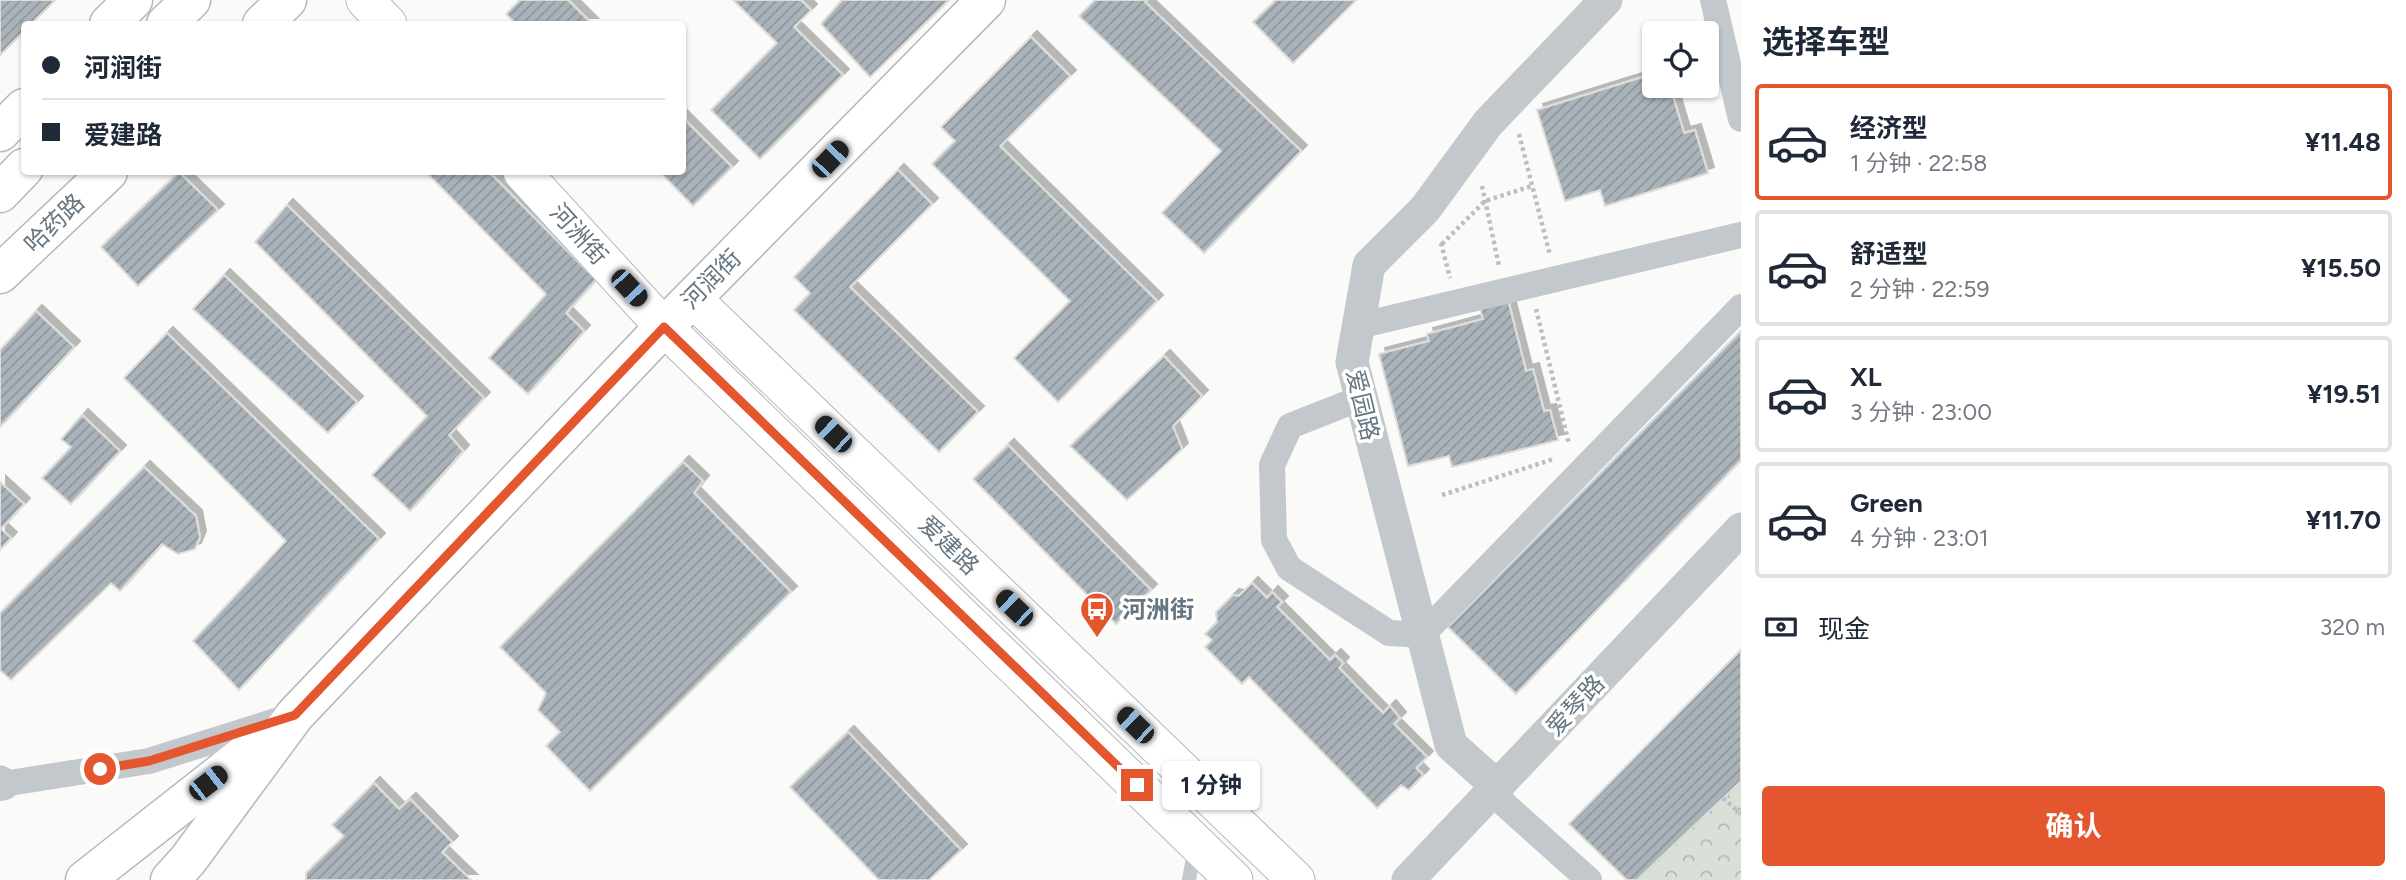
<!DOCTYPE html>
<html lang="zh">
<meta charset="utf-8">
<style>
body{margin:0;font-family:Figtree,"Noto Sans SC",sans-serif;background:#f2f2f3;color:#1f2937;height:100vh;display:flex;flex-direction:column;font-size:26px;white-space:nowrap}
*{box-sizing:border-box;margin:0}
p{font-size:23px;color:#747a83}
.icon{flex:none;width:38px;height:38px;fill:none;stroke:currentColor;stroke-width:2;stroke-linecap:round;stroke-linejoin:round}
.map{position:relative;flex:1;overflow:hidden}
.drawer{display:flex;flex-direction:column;background:#fff;width:665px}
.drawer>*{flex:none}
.banner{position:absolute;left:21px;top:21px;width:665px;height:154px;border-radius:7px;box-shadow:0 2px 5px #0004;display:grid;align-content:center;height:154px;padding:0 21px;background:#fff}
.fabs{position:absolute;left:1642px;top:21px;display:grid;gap:14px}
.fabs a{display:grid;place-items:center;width:77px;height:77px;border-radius:7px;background:#fff;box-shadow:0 2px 5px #0004;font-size:35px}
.end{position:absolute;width:32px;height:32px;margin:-16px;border:9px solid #e4572e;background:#fff;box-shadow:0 0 0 4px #fff}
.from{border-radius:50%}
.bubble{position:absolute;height:49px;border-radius:7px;background:#fff;box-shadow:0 2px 5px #0004;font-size:23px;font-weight:700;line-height:49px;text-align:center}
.car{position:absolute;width:21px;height:42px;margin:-21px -10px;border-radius:9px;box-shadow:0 0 5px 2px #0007;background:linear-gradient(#222 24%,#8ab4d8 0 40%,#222 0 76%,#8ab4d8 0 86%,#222 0)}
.banner b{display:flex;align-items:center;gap:24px;height:66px;font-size:26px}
.banner b+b{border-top:2px solid #e0e1e3}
.banner i{width:18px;height:18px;background:#1f2937}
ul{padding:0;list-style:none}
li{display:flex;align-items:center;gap:21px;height:116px;margin:0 14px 10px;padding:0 7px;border:4px solid #e0e1e3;border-radius:7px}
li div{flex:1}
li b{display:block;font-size:26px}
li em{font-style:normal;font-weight:700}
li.current{border-color:#e4572e}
li>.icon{width:63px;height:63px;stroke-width:1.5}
h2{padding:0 21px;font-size:32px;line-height:84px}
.pay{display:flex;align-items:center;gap:18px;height:77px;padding:0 21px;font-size:26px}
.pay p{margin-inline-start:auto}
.primary-button{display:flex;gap:14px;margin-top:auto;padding:14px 21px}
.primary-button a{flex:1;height:80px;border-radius:7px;background:#e4572e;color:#fff;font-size:28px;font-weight:700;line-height:80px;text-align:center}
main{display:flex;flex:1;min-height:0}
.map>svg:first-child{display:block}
.forest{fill:url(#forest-crowns)}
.building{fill:url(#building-hatch);stroke:#dcdcda;stroke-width:2;filter:url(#shadow)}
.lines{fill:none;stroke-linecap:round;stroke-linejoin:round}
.secondary-casing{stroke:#b3babf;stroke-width:39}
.trunk-casing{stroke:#b4b9bd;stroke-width:41}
.path{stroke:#bbbfc2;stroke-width:4.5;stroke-dasharray:3.5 3.5;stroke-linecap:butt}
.service{stroke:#c3c8cc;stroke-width:14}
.minor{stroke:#c3c8cc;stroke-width:26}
.tertiary{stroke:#c3c8cc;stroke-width:33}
.secondary{stroke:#fff;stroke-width:37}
.trunk{stroke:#fff;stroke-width:38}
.route{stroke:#e4572e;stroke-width:9}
.labels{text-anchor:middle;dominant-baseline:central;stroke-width:7;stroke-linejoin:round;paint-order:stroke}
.street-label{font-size:24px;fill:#657683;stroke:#fff}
.poi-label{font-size:24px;font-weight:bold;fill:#657683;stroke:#fff;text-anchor:start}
</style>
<main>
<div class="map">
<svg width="1741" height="880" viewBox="0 0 1741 880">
<defs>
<pattern id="forest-crowns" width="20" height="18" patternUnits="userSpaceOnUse" patternTransform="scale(1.75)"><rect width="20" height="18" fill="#dadfd7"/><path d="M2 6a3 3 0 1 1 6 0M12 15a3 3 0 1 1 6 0" fill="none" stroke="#b4b9b4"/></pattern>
<pattern id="building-hatch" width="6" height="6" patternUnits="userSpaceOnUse" patternTransform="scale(1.75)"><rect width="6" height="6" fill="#aab3b9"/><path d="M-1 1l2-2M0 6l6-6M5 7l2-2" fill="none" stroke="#8e969c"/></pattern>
<filter id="shadow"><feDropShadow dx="6" dy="-6" stdDeviation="0" flood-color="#0004"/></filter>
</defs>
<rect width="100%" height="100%" fill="#fafaf8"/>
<polygon class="forest" points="1741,781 1741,880 1637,880"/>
<g class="building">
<polygon points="0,0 55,0 31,24 24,24 24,31 0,55"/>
<polygon points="520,0 568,0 592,24 516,24 506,14"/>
<polygon points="733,0 801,0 811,10 794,27 843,75 760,159 711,110 777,43"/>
<polygon points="842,0 949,0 870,77 821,24"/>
<polygon points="1095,0 1147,0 1145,2 1301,151 1204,253 1162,213 1221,151 1079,16"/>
<polygon points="1276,0 1356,0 1293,63 1253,22"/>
<polygon points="1031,37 1070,76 1000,146 1157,301 1058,402 1014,358 1070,301 932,164 955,141 941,127"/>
<polygon points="1654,57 1654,86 1670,86 1684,133 1695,130 1708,173 1605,206 1600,190 1565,201 1537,110 1649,75 1644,60"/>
<polygon points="682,117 732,167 693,206 660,172 682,172"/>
<polygon points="898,170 932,204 850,287 978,412 939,452 794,310 810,293 794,277"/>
<polygon points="179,172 218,210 138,286 101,247"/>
<polygon points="426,172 489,172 596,280 566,313 584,331 528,394 489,358 546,294"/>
<polygon points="287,205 484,398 449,435 463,451 410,511 372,475 427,416 255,242"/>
<polygon points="224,275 357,402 328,433 193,309"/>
<polygon points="1508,300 1526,371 1533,369 1544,411 1550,410 1558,440 1452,467 1449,456 1408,466 1379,354 1429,341 1427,334 1483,319 1480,308"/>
<polygon points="36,311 74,347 0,427 0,350"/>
<polygon points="1741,331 1741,460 1516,694 1448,627"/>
<polygon points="167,333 379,539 239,690 193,641 286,541 124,378"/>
<polygon points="1164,356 1202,396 1173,426 1182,449 1127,500 1070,446"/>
<polygon points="82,415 120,451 71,504 42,478 71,447 61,439"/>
<polygon points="1008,445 1151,590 1116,624 973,479"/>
<polygon points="683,462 703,481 694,493 791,592 590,791 546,746 560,732 538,710 546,693 500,647"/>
<polygon points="144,467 196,516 200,537 195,549 178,554 162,544 120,591 111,583 11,680 0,670 0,613"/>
<polygon points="0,482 24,504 1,529 11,538 0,550"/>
<polygon points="1252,583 1267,598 1272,592 1282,602 1277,607 1330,660 1335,655 1343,663 1339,668 1383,713 1390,706 1400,718 1394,724 1427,757 1416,768 1423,775 1409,790 1401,785 1377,808 1249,677 1242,684 1205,647 1212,640 1205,634 1217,622 1216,612 1233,595 1239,596"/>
<polygon points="1741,650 1741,781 1637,880 1627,880 1569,824"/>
<polygon points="848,732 961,850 929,880 879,880 790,787"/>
<polygon points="374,783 399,809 410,799 452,842 442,852 471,880 306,880 306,873 344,836 332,825"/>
</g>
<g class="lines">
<g class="secondary-casing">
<g id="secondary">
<polyline points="365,0 388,24"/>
<polyline points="522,172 664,327 1234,880"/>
<polyline points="692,298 1296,880"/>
</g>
</g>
<g class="trunk-casing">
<g id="trunk">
<polyline points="109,24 133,0"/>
<polyline points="166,24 191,0"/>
<polyline points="262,24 287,0"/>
<polyline points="0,132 24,108"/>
<polyline points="0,193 24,168"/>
<polyline points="0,274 108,172"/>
<polyline points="85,880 258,744"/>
<polyline points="170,880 188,860 295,715 664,327 986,0"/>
</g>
</g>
<g class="path">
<polyline points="1519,134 1550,255"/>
<polyline points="1482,186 1499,266"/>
<polyline points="1441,243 1450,278"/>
<polyline points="1442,244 1485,201 1532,186"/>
<polyline points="1536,309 1569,444"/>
<polyline points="1442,495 1554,459"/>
<polyline points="1723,798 1741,814"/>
</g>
<polyline class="service" points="1189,880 1195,847"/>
<g class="minor">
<polyline points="1713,0 1741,119"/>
<polyline points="1358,326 1741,235"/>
<polyline points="1361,398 1290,426 1272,465 1274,540 1289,568 1389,633 1422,635 1741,307"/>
<polyline points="0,788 3,784 149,761 295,715"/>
<polyline points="1492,793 1589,880"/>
</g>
<g class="tertiary">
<polyline points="0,782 3,784"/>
<polyline points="1498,787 1451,745 1352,362 1369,265 1425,209 1488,123 1606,0"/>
<polyline points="1408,880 1741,529"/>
</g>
<use href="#secondary" class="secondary"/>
<use href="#trunk" class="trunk"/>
</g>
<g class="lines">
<polyline class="route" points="100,769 149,761 295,715 664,327 1137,785"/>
</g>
<defs>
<g id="bus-pin" transform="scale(1.75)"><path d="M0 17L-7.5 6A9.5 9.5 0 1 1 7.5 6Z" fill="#e4572e" stroke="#fff"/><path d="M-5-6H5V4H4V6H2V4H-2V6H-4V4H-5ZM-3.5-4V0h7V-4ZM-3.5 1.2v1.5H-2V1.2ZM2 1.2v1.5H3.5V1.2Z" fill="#fff"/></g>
</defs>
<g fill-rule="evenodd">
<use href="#bus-pin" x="1097" y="609"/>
</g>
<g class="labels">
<g class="street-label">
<text transform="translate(54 223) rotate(-44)">哈药路</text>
<text transform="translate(579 234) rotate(48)">河洲街</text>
<text transform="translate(711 279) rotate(-45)">河润街</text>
<text transform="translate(1363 405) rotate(77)">爱园路</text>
<text transform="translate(949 545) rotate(44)">爱建路</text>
<text transform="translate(1575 705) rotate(-47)">爱琴路</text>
</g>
<g class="poi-label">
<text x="1122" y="609">河洲街</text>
</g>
</g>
</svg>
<div class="fabs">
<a><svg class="icon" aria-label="locate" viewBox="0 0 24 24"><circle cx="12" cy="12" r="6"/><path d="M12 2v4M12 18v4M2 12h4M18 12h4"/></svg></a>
</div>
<i class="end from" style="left:100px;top:769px"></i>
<i class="end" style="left:1137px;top:785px"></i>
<div class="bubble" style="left:1162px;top:761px;width:98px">1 分钟</div>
<i class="car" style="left:830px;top:159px;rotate:44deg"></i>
<i class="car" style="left:629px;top:288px;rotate:137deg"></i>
<i class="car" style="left:833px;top:434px;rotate:314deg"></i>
<i class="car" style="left:1014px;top:608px;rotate:314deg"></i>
<i class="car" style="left:1135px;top:725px;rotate:314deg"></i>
<i class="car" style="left:208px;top:783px;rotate:52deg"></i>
<div class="banner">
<b><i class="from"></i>河润街</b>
<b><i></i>爱建路</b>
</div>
</div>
<section class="drawer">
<h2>选择车型</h2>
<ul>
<li class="current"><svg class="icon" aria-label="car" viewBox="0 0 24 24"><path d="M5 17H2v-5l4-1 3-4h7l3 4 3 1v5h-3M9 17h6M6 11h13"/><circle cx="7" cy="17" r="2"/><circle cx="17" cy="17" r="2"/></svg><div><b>经济型</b><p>1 分钟 · 22:58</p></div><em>¥11.48</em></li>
<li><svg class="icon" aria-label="car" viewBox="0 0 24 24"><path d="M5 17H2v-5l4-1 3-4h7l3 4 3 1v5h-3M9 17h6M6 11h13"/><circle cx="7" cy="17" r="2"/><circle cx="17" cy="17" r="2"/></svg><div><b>舒适型</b><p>2 分钟 · 22:59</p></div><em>¥15.50</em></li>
<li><svg class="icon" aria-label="car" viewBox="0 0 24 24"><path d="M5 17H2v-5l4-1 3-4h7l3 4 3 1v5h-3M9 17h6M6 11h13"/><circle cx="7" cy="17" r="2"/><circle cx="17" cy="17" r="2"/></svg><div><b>XL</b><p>3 分钟 · 23:00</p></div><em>¥19.51</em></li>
<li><svg class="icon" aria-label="car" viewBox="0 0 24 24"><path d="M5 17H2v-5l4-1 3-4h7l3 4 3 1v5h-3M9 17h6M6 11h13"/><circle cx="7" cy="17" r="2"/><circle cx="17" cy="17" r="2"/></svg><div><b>Green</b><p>4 分钟 · 23:01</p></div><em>¥11.70</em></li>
</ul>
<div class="pay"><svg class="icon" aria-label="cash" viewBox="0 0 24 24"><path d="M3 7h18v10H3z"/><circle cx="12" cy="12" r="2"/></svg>现金<p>320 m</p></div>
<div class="primary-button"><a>确认</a></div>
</section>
</main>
